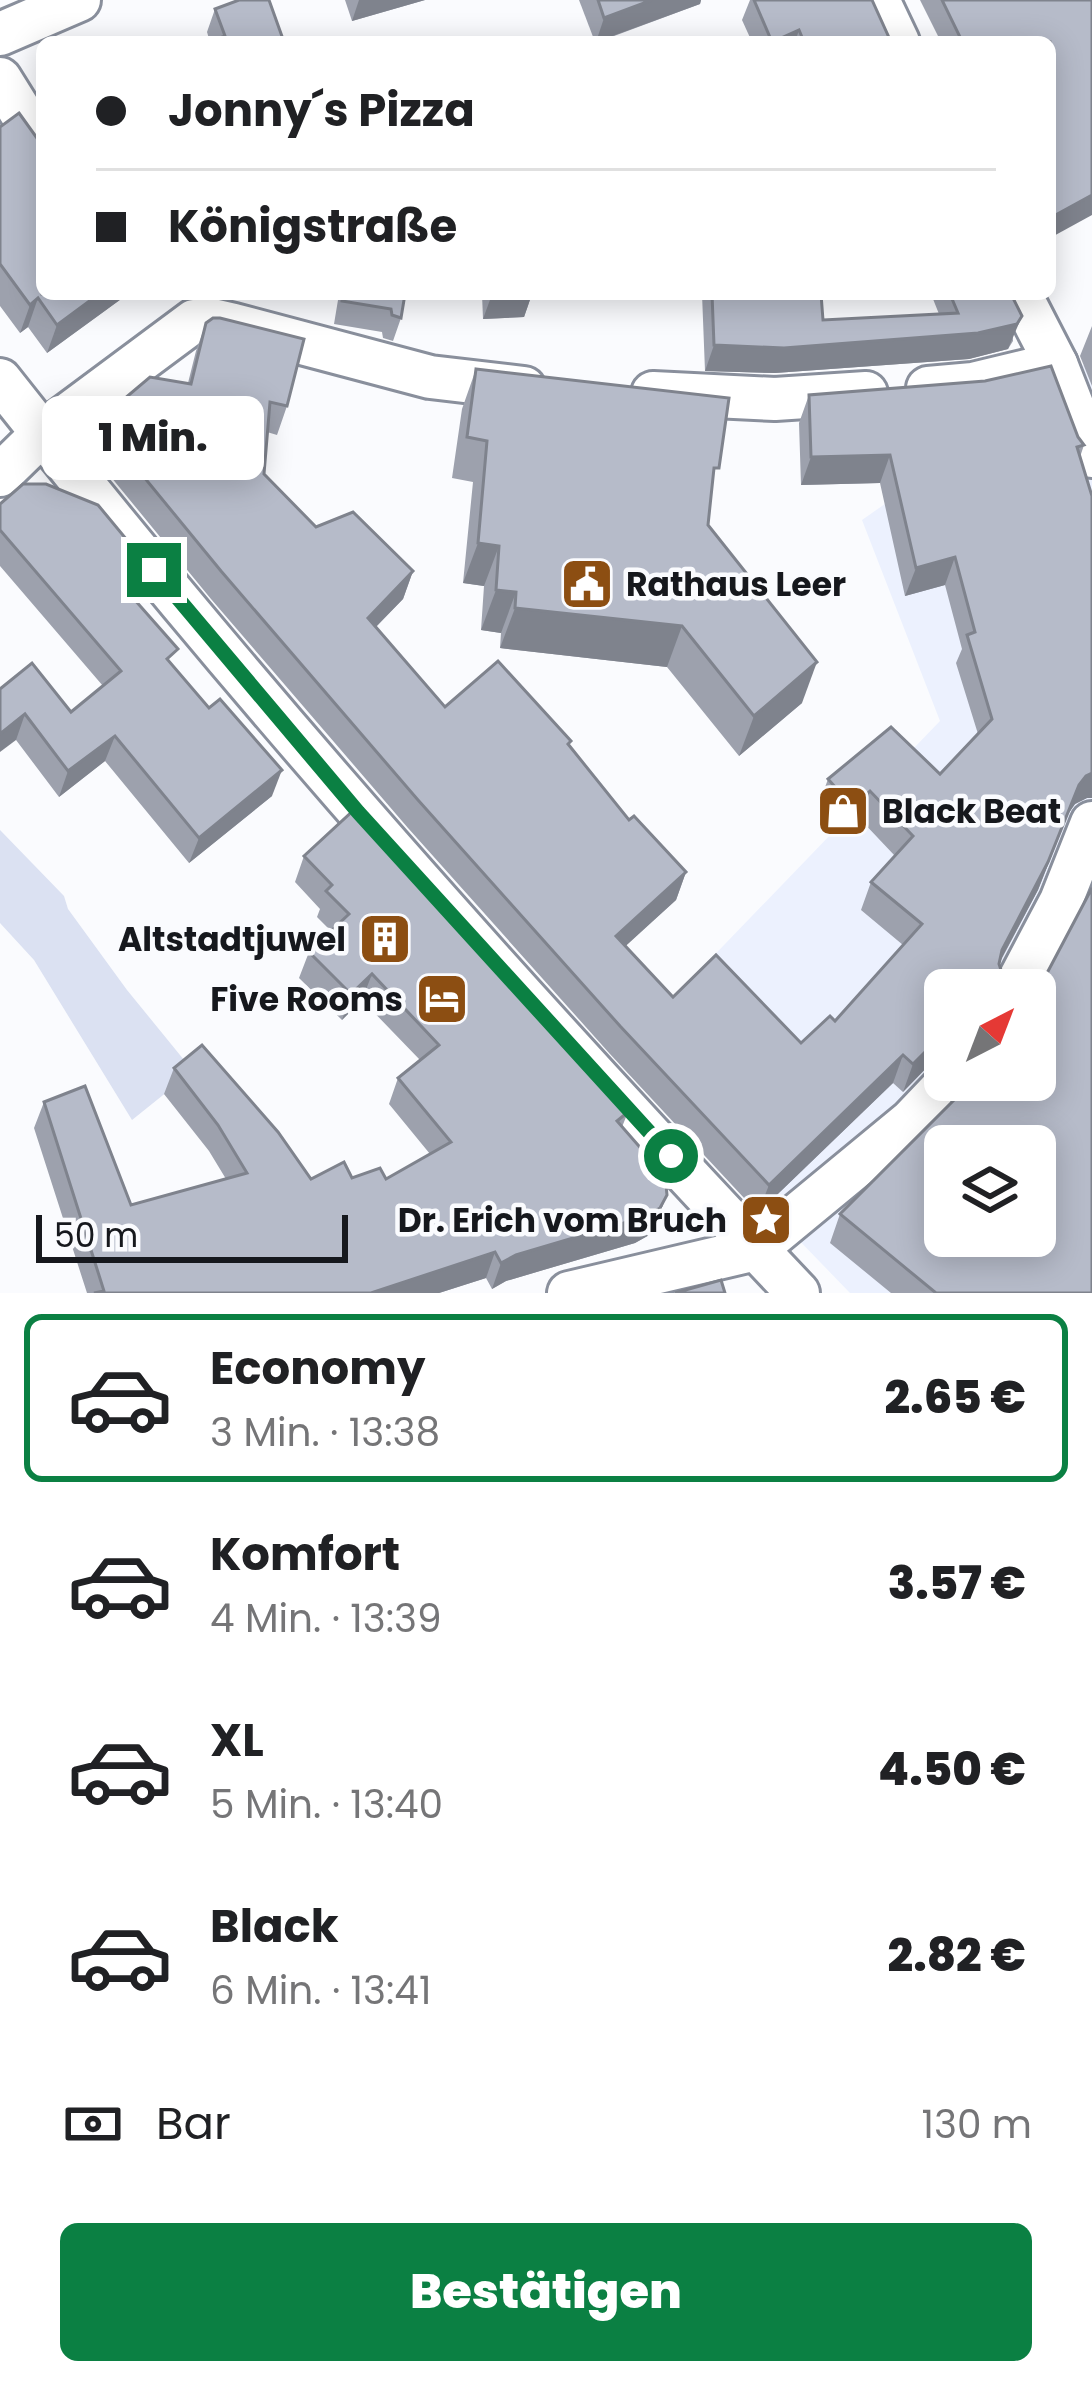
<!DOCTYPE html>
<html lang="de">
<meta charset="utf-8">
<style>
body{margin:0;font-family:Poppins,sans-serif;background:#f6f6f6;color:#202124;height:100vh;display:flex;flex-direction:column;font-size:45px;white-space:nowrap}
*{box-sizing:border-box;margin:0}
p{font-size:39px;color:#757577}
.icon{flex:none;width:66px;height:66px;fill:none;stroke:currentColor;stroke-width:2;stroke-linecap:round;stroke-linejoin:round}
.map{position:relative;height:1293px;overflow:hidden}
.side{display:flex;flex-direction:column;background:#fff;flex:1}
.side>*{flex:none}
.banner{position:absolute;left:36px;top:36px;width:1020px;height:264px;border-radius:18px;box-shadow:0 6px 30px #0003;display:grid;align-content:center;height:264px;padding:0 60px;background:#fff}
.needle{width:78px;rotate:42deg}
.tools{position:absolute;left:924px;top:969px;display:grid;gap:24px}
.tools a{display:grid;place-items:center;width:132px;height:132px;border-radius:18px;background:#fff;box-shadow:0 6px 30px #0003;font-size:60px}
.scale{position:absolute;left:36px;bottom:30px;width:312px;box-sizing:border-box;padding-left:12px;border:6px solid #16181d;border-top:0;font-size:33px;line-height:42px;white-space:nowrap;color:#16181d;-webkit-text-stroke:9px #fafbfe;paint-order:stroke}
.end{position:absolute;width:54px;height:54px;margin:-27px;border:15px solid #0b8043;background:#fff;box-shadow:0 0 0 6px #fff}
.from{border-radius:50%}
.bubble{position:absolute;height:84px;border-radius:18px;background:#fff;box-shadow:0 6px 30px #0003;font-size:39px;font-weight:800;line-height:84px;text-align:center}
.banner b{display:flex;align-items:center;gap:42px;height:114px;font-size:45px}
.banner b+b{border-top:3px solid #e0e0e0}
.banner i{width:30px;height:30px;background:#202124}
ul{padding:21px 0 0;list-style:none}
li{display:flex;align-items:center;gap:36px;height:168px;margin:0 24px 18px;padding:0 36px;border:6px solid transparent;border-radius:18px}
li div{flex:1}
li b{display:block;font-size:45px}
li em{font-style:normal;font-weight:800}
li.selected{border-color:#0b8043}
li>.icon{width:108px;height:108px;stroke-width:1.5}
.pay{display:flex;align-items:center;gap:30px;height:132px;padding:0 60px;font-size:45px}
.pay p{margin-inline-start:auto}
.primary-button{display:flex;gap:24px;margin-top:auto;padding:24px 60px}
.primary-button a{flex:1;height:138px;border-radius:18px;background:#0b8043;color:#fff;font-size:48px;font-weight:800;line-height:138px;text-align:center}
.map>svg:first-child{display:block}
.built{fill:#ecf1fe;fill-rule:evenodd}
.green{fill:#dbe1f2}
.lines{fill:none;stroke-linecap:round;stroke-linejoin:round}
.street-casing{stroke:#898f9c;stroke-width:48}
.street{stroke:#fff;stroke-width:42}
.wall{fill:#9da1ad;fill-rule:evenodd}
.shaded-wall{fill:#7f838d}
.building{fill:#b6bbc9;stroke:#7f838d;stroke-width:3;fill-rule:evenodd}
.route{stroke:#0b8043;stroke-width:15}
.labels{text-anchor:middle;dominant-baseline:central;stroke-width:9;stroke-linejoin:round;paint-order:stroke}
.poi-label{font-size:33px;font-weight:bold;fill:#16181d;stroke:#fafbfe;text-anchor:end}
</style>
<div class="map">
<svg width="1092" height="1293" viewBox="0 0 1092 1293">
<rect width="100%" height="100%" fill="#fafbfe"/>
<path class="built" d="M1092 359V1293H850L619 1054 940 721 862 520ZM945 990H1035V1080H945ZM945 1146H1035V1236H945Z"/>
<polygon class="green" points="0,830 64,896 68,909 127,990 193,1071 132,1120 34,960 0,923"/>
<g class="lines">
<g class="street-casing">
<g id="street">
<polyline points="878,0 898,42"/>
<polyline points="0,34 79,0"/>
<polyline points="0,79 25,119 42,139"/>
<polyline points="1020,294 1056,364 1092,456"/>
<path d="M0 380C250 697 520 999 798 1293"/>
<polyline points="928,388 973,384 1056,364"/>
<polyline points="653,393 775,399 866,393"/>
<polyline points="0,475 42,434 194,321 212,320 234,325 430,377 524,388"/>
<polyline points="1014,990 1061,901 1092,823"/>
<polyline points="569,1293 756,1249 911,1121 950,1080"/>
</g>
</g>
<use href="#street" class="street"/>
</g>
<g class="wall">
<polygon points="345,0 425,0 352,21"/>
<polygon points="579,0 701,0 700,4 598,42 595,42"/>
<polygon points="750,0 872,0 891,42 752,42 742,20"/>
<polygon points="920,0 1092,0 1050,42 941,42"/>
<polygon points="215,9 284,42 210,42 207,32"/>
<polygon points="0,127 42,294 128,294 47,353 28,327 20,333 0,306"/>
<polygon points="339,294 405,294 401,318 393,341 383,338 382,332 334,324"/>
<polygon points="482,294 532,294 524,317 483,319"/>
<polygon points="702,294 821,294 823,320 939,314 931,294 1011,294 1013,341 1008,349 969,359 775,373 705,371"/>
<path d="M213 318H220L304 339 287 406 277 435 267 432 264 474 316 527 353 512 413 571 403 599 376 627 445 707 498 661 571 741 569 746 629 820 634 816 686 872 676 900 625 946 673 997 716 955 801 1043 830 1016 835 1021 903 945 861 910 871 882 895 856 860 819 842 835 818 807 828 779 891 727 940 774 978 734 956 663 962 649 945 585 905 596 880 483 801 485 799 423 809 395 985 381 1051 366 1078 437 1084 445 1080 457 1092 496V798H1087L1075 804 1068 814 1038 890 999 964 1003 976 1011 984 1024 987 1037 984 1046 975 1092 888V1293H891L830 1243 840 1214 949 1105 952 1098 969 1080H1035V990H945V1055L932 1062 903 1092 893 1083 758 1213 610 1054 408 828 211 599 88 449 98 421 150 377 188 383 196 351 206 323ZM945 1146H1035V1236H945Z"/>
<polygon points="1092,326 1092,386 1080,356"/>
<polygon points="476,369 712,487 708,525 802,703 739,756 667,667 500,648 501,633 481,630 484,586 463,583 473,482 452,478 462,409"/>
<polygon points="0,504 151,569 141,595 135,600 172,665 272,796 189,863 105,761 59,797 16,740 0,689 71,712 103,686 0,566"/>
<polygon points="304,856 628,1112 622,1127 667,1195 651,1234 635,1243 506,1281 492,1289 486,1278 439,1293 87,1293 34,1128 44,1102 131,1205 226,1179 209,1151 164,1094 174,1068 311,1179 386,1179 430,1154 389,1104 398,1078 420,1060 362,1000 342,1020 299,978 309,952 331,931 317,917 320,909 295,882"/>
</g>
<g class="shaded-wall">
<polygon points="359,0 425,0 352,21"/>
<polygon points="652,0 701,0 700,4 596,42 604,18"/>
<polygon points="799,30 795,42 773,42"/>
<polygon points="1092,195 1092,215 1050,238 1050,218"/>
<polygon points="99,294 128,294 47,353 57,325"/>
<polygon points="532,294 524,317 483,319 491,297"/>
<polygon points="38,298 28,327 20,333 30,305"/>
<polygon points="1022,316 1008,349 969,359 775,373 705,371 714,345"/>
<polygon points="890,455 880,483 801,485 811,457"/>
<polygon points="478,543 499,546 484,586 463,583"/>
<polygon points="955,557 945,585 905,596 916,568"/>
<polygon points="151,569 141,595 116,616 126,590"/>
<polygon points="413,571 403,599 357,646 368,618"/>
<polygon points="496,590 516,592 501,633 481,630"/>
<polygon points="515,608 682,626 667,667 500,648"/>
<polygon points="817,662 802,703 739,756 754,716"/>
<polygon points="25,714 16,740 0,752 0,734"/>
<polygon points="115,736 105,761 59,797 68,771"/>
<polygon points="282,770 272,796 189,863 199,838"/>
<polygon points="1092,773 1092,798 1087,798 1075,804 1068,814 1038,890 991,978 1002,950 1079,785 1086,776"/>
<polygon points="870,791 860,819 842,835 853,807"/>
<polygon points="686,872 676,900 606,964 616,936"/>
<polygon points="372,974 362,1000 342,1020 351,994"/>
<polygon points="945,1032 945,1055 932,1062 903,1092 913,1064"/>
<polygon points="903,1055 893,1083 758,1213 769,1185"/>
<polygon points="667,1195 651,1234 635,1243 506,1281 492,1289 501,1263 516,1255"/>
<polygon points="495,1252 486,1278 439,1293 371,1293"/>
</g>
<g class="building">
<polygon points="239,0 269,0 284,42 210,42 225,36 215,9"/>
<polygon points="598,0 652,0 604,18"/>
<polygon points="754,0 872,0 891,42 804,42 799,30 772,42"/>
<polygon points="942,0 1092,0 1092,195 1050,218 1050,42 955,42 961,39"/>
<polygon points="19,113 42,145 42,294 99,294 57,325 38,298 30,305 0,264 0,127"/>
<polygon points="343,294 405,294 401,318 392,315 391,309 342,301"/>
<polygon points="491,294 532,294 491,297"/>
<polygon points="712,294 821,294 823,320 958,313 950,294 1011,294 1022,316 1017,324 978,333 784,348 714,345"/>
<path d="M213 318H220L304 339 287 406 270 402 264 474 316 527 353 512 413 571 368 618 445 707 498 661 571 741 568 744 629 820 634 816 686 872 616 936 673 997 716 955 801 1043 830 1016 835 1021 922 924 871 882 913 836 870 791 853 807 828 779 891 727 940 774 992 719 967 635 975 632 955 557 916 568 890 455 811 457 809 395 985 381 1051 366 1078 437 1084 445 1077 447 1092 496V773L1086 776 1079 785 1048 862 1002 950 999 964 1003 976 1011 984 1024 987 1037 984 1046 975 1092 888V1293H936L840 1214 954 1100 952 1098 969 1080H1035V990H945V1032L913 1064 903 1055 769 1185 620 1026 418 800 221 571 98 421 150 377 191 384 206 323ZM945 1146H1035V1236H945Z"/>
<polygon points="476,369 729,398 719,468 714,468 708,525 817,662 754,716 682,626 515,608 516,592 496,590 499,546 478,543 487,441 467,437"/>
<polygon points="23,484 46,484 98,505 151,569 126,590 178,649 167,659 209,708 220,699 282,770 199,838 115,736 68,771 25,714 0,734 0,689 32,663 71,712 121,671 0,530 0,504"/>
<polygon points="355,809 628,1112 617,1121 665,1176 667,1195 660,1208 644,1217 516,1255 501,1263 495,1252 371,1293 94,1293 104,1291 44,1102 85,1086 131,1205 247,1173 218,1125 174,1068 202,1045 278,1132 311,1179 344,1162 352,1178 380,1168 386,1179 451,1142 398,1078 439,1045 372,974 351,994 309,952 349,914 326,891 332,885 304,856"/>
<polygon points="721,1280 725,1293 675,1293"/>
</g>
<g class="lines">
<polyline class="route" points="154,570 358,812 671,1156"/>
</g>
<defs>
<g id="civic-square" transform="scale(2.7)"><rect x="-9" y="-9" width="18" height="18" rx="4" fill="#8c4e12" stroke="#fafbfe"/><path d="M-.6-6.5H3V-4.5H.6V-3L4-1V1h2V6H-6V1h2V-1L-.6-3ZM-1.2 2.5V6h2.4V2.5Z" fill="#fff"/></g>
<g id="shop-square" transform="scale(2.7)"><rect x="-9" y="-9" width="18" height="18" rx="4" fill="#8c4e12" stroke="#fafbfe"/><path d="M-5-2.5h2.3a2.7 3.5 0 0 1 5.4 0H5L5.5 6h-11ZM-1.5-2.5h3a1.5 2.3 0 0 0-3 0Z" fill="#fff"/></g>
<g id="building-square" transform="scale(2.7)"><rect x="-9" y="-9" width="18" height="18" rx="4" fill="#8c4e12" stroke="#fafbfe"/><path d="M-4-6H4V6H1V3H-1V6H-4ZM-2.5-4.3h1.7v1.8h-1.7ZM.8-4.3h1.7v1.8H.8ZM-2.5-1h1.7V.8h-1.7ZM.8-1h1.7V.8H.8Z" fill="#fff"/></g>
<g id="hotel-square" transform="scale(2.7)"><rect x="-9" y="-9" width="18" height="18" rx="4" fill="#8c4e12" stroke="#fafbfe"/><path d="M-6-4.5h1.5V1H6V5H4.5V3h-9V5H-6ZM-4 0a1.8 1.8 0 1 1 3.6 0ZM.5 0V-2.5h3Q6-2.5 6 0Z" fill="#fff"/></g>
<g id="sight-square" transform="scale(2.7)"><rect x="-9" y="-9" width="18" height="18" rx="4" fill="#8c4e12" stroke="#fafbfe"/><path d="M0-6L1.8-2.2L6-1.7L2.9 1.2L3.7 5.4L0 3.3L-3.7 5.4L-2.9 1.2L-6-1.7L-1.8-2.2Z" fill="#fff"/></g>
</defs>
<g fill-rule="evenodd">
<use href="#civic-square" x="587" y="584"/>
<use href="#shop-square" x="843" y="811"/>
<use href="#building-square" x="385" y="939"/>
<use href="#hotel-square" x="442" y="999"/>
<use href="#sight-square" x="766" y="1220"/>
</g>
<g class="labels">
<g class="poi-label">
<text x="626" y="584" text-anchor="start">Rathaus Leer</text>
<text x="882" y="811" text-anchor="start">Black Beat</text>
<text x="346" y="939">Altstadtjuwel</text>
<text x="403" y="999">Five Rooms</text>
<text x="727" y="1220">Dr. Erich vom Bruch</text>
</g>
</g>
</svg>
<div class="tools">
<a><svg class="needle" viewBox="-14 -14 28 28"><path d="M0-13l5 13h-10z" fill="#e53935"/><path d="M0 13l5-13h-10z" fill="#757577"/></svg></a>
<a><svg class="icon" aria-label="layers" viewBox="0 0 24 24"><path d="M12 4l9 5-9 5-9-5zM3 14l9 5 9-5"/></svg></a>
</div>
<div class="scale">50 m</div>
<i class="end from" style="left:671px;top:1156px"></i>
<i class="end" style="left:154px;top:570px"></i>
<div class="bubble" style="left:42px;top:396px;width:222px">1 Min.</div>
<div class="banner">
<b><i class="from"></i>Jonny´s Pizza</b>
<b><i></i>Königstraße</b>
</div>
</div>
<section class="side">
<ul>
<li class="selected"><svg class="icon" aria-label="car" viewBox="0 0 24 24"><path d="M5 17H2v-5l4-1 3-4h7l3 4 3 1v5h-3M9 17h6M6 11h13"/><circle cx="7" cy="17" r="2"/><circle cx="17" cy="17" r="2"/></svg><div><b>Economy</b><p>3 Min. · 13:38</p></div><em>2.65 €</em></li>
<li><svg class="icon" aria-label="car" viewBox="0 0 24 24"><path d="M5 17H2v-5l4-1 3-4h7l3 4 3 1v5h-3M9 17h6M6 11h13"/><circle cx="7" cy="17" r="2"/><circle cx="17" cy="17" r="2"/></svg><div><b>Komfort</b><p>4 Min. · 13:39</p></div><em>3.57 €</em></li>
<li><svg class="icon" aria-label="car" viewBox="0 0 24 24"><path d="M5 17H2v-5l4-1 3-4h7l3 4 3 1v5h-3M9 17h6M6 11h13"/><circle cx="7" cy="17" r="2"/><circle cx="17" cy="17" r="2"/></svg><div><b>XL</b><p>5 Min. · 13:40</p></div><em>4.50 €</em></li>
<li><svg class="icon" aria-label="car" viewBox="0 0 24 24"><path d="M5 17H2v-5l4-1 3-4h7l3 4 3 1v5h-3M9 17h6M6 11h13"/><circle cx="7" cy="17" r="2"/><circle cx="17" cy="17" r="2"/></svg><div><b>Black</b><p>6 Min. · 13:41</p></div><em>2.82 €</em></li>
</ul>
<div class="pay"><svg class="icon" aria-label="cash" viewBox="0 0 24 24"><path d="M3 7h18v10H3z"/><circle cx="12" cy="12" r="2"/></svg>Bar<p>130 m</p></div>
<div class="primary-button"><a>Bestätigen</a></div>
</section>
